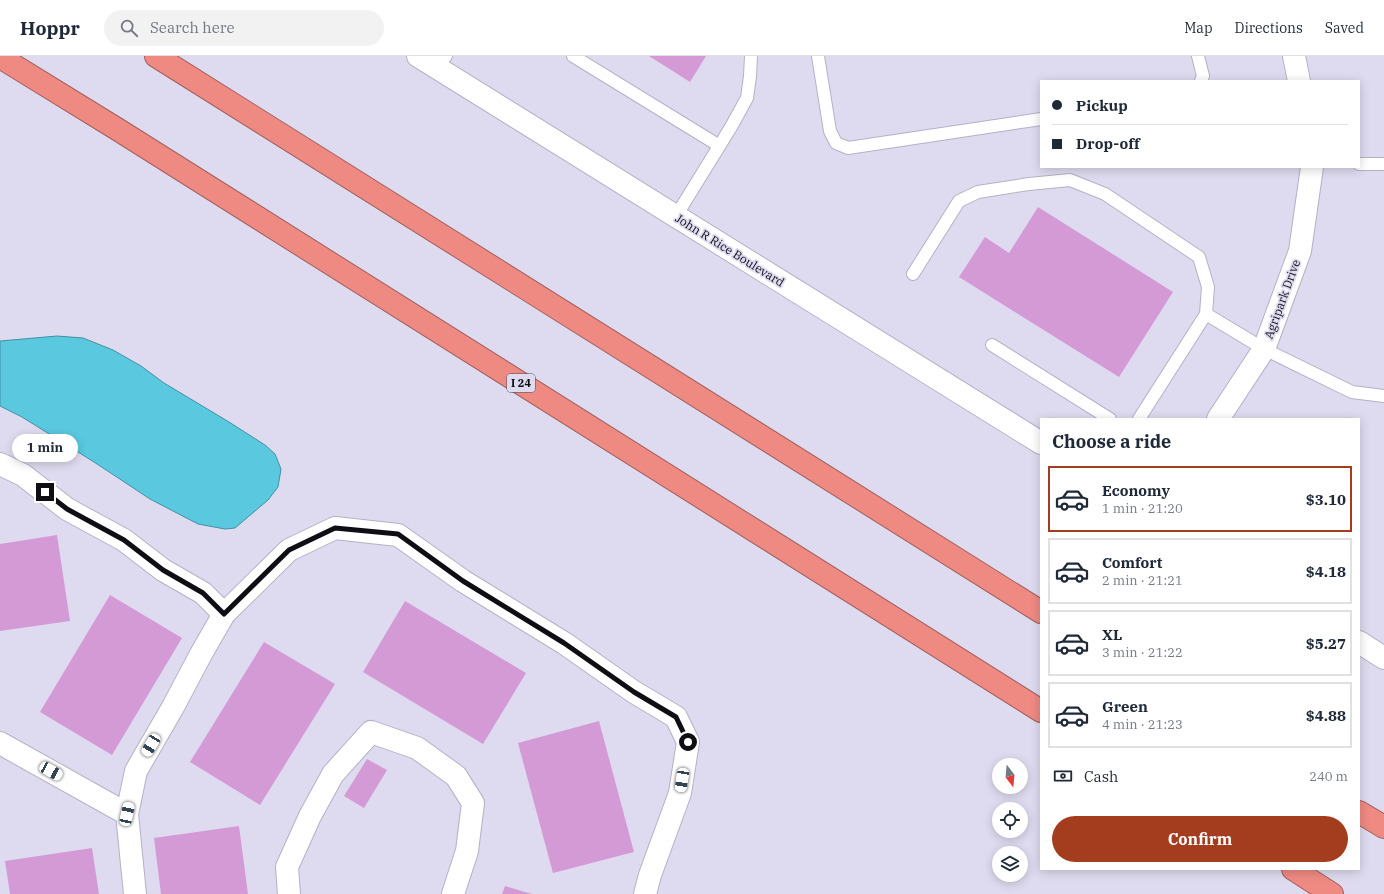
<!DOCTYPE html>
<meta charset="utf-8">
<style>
body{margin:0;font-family:"IBM Plex Serif",serif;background:#f2f2f3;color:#1f2937;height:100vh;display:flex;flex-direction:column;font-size:15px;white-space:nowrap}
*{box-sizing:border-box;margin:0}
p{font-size:13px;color:#747a83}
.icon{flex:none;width:22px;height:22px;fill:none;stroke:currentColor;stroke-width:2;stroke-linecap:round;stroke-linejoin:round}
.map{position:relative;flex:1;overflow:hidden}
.panel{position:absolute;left:1040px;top:362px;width:320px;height:452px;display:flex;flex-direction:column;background:#fff;border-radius:0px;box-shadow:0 2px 10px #0003}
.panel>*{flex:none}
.hud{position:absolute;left:1040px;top:24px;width:320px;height:88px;border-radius:0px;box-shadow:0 2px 10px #0003;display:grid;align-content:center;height:88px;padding:0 12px;background:#fff}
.needle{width:26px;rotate:164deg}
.fabs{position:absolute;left:992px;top:702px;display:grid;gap:8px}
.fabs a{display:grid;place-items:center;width:36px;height:36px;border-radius:50%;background:#fff;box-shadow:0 2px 10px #0003;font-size:20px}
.end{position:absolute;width:18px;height:18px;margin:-9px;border:5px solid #0f0e14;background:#fff;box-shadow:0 0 0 2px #fff}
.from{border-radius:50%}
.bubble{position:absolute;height:28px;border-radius:14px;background:#fff;box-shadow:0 2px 10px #0003;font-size:13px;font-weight:700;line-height:28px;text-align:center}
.car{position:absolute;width:12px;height:24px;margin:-12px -6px;border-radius:5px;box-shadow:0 0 3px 1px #0007;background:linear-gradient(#fff 24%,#345 0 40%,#fff 0 76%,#345 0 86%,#fff 0)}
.hud b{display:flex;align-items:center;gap:14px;height:38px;font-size:15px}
.hud b+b{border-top:1px solid #e0e1e3}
.hud i{width:10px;height:10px;background:#1f2937}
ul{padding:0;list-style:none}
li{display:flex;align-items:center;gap:12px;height:66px;margin:0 8px 6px;padding:0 4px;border:2px solid #e0e1e3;border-radius:0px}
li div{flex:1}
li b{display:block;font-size:15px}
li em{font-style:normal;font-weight:700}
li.on{border-color:#a43c1e}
li>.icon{width:36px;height:36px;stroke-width:1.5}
h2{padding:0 12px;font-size:18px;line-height:48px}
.pay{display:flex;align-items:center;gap:10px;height:44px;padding:0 12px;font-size:15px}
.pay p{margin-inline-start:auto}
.action{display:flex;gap:8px;margin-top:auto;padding:8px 12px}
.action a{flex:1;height:46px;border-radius:24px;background:#a43c1e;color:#fff;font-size:16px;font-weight:700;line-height:46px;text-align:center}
header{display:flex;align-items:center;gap:24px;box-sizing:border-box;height:56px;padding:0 20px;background:#fff;border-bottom:1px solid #e0e1e3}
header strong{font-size:19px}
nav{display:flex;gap:22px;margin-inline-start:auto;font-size:14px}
.search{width:280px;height:36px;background:#f2f2f3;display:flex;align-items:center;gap:10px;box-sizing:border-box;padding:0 14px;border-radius:22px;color:#747a83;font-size:15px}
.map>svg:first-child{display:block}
.water{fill:#5ac8df;stroke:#4490a2}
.building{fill:#d49ad5}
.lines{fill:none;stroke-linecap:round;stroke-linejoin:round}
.lane-casing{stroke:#b4b1c5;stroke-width:14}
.street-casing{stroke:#b4b1c5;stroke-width:24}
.secondary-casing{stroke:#b4b1c5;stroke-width:24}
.highway-casing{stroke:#a15f5c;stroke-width:24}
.lane{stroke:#fff;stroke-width:12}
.street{stroke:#fff;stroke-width:22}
.secondary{stroke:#fff;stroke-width:22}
.highway{stroke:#ef8a83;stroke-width:22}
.route{stroke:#0f0e14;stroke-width:5}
.labels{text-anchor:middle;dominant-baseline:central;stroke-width:3.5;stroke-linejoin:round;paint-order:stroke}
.shield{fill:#dedbf0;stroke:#4d4c56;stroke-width:1}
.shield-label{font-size:11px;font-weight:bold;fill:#0f0e14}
.street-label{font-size:12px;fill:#0f0e14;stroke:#dedbf0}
</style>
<header>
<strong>Hoppr</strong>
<div class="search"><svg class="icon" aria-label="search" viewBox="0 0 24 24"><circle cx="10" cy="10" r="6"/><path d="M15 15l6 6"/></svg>Search here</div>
<nav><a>Map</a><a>Directions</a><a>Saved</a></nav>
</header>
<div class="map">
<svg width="1384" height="838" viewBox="0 0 1384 838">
<rect width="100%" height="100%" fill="#dedbf0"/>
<polygon class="water" points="57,280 83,282 113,294 141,310 164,327 229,366 265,389 275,398 281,413 278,431 268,444 235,472 225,473 198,468 150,443 94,406 22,361 0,350 0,285"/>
<g class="building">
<polygon points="649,0 706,0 690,26"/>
<polygon points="1038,151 1173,236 1119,321 959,221 985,181 1009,197"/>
<polygon points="57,479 70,565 0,575 0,488"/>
<polygon points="110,539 182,582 112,699 40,656"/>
<polygon points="405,545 526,617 483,688 363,616"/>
<polygon points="264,586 335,628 260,749 190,706"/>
<polygon points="599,665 634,796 553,817 518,687"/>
<polygon points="367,703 387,714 364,752 344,740"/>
<polygon points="239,770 248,838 161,838 154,782"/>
<polygon points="92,792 99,838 10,838 5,805"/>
<polygon points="505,830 532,838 502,838"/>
</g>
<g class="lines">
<g class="lane-casing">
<g id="lane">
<polyline points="573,0 718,89"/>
<polyline points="818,0 830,75 836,87 848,92 1041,63"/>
<polyline points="1198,0 1203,20 1201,25"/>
<polyline points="437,12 446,0"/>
<polyline points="1359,108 1384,108"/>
<polyline points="676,160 731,71 747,42 750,20 751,0"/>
<polyline points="913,218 959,145 978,136 1029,128 1070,124 1105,138 1199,201 1208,231 1206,258"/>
<polyline points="992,289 1110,363"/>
<polyline points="1139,363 1206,258 1264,293 1352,336 1384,340"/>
</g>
</g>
<g class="street-casing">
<g id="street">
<polyline points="1294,0 1299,25"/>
<polyline points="1218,363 1264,293 1300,195 1312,111"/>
<polyline points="0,408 23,419 67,453 124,484 163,514 203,537 224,558 289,494 335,472 398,479 463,525 564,587 634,636 676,661 688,686 680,737 650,819 645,838"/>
<polyline points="0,687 127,758 135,838"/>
<polyline points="127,758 136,715 173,651 201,598 224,558"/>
<polyline points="289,838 287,811 310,760 333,718 371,676 417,692 456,720 473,747 467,795 453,838"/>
</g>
</g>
<g class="secondary-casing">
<g id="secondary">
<polyline points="418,0 1041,387"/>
<polyline points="1359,586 1384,602"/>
</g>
</g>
<g class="highway-casing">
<g id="highway">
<polyline points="156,0 1041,556"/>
<polyline points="0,1 117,73 1041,655"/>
<polyline points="1359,756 1384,771"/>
<polyline points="1293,813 1332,838"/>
</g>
</g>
<use href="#lane" class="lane"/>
<use href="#street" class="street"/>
<use href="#secondary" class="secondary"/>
<use href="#highway" class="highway"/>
</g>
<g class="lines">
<polyline class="route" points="45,436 67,453 124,484 163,514 203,537 224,558 289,494 335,472 398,478 463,525 564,587 634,636 676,661 688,686"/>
</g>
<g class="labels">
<rect class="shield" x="507" y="318" width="28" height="18" rx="3"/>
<g class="shield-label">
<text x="521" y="327">I 24</text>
</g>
<g class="street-label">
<text transform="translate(730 194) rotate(32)">John R Rice Boulevard</text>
<text transform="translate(1282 243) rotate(-70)">Agripark Drive</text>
</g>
</g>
</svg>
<div class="fabs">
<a><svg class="needle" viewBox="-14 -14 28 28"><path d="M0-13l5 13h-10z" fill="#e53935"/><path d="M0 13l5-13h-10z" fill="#747a83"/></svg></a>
<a><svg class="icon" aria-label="locate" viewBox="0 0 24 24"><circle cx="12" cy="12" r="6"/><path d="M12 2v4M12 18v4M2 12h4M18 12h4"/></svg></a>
<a><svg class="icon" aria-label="layers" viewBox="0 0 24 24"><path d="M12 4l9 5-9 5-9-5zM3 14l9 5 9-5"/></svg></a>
</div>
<i class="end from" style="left:688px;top:686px"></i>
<i class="end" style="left:45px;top:436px"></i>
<div class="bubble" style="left:12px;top:378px;width:66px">1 min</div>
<i class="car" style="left:151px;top:689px;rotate:211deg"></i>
<i class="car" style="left:51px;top:715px;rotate:119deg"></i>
<i class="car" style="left:682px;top:724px;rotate:189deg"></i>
<i class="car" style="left:127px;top:758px;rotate:12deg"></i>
<div class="hud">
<b><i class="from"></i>Pickup</b>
<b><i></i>Drop-off</b>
</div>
<section class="panel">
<h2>Choose a ride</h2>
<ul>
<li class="on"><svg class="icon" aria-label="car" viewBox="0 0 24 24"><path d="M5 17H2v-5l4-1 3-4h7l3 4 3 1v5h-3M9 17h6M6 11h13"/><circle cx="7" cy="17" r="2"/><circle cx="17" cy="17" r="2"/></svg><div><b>Economy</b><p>1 min · 21:20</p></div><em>$3.10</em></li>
<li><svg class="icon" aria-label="car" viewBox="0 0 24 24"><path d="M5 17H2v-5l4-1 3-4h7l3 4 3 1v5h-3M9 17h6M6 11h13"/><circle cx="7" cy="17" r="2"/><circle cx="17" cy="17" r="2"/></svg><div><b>Comfort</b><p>2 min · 21:21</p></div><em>$4.18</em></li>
<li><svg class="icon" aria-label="car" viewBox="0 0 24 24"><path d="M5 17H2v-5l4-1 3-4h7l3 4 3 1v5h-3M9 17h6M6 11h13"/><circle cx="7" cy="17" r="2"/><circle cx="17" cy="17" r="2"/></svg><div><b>XL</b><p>3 min · 21:22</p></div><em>$5.27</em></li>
<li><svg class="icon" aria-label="car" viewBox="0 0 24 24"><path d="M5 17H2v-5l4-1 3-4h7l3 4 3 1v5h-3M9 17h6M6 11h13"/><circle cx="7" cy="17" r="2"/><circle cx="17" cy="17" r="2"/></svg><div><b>Green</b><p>4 min · 21:23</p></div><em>$4.88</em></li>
</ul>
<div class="pay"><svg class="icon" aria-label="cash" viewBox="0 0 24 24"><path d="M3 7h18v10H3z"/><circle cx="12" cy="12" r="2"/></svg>Cash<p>240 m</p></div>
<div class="action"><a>Confirm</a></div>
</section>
</div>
